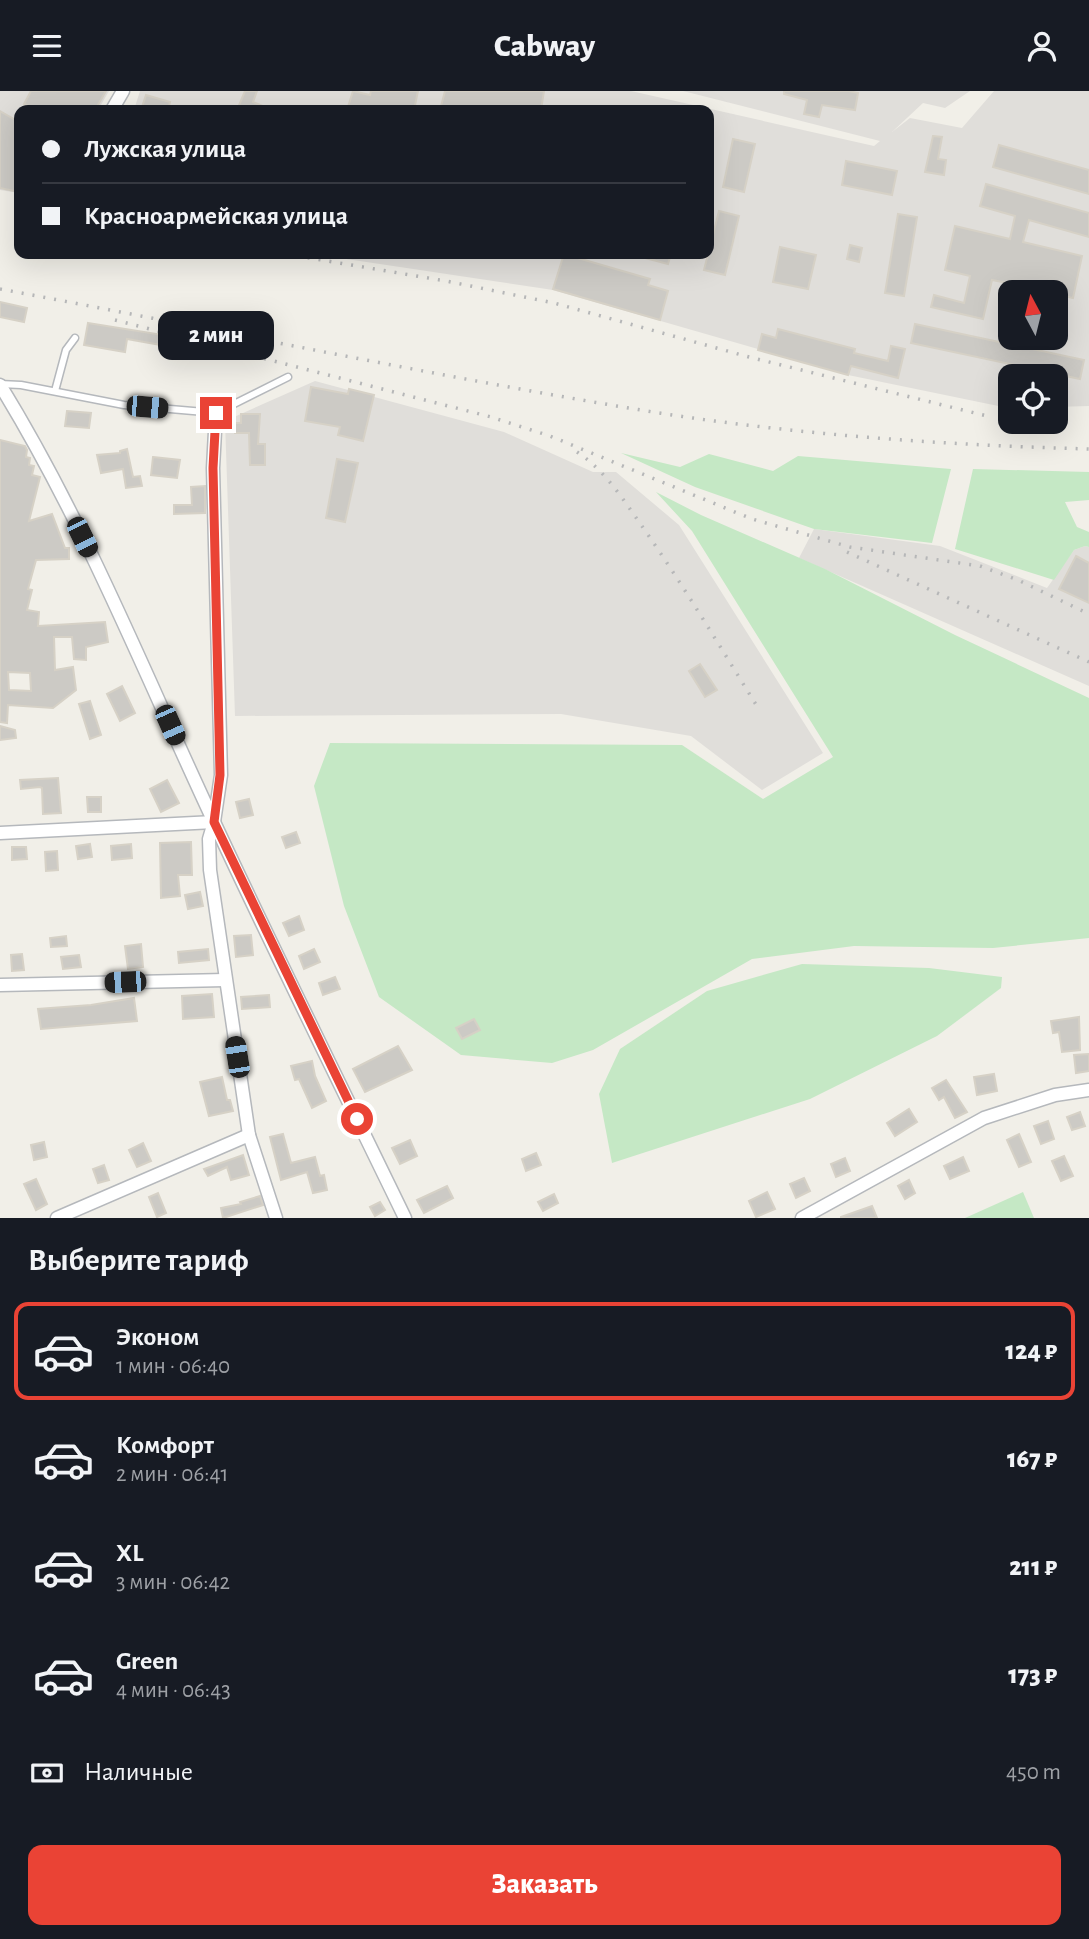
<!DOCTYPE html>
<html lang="ru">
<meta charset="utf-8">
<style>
body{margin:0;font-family:"Alegreya Sans",sans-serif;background:#20242c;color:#f1f3f6;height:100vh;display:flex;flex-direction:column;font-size:26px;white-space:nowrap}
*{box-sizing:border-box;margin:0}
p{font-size:23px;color:#9ea1a6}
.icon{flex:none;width:38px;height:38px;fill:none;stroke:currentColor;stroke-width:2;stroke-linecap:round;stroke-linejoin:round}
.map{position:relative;height:1127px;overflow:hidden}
.side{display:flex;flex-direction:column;background:#171b24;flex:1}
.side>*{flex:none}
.banner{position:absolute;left:14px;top:14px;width:700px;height:154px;border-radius:14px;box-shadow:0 7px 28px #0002;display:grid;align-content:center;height:154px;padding:0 28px;background:#171b24}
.needle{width:46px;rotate:353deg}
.buttons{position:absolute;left:998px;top:189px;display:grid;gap:14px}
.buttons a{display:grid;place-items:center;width:70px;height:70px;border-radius:14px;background:#171b24;box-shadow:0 7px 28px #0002;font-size:35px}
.end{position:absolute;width:32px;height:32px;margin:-16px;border:9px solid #ea4335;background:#fff;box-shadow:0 0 0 4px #fff}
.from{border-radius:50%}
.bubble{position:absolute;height:49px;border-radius:14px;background:#171b24;box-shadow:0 7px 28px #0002;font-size:23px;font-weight:800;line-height:49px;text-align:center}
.car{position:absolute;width:21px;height:42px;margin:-21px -10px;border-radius:9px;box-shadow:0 0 5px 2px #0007;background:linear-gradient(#222 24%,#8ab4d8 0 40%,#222 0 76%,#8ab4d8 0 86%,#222 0)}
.banner b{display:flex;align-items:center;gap:24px;height:66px;font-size:26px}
.banner b+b{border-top:2px solid #363941}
.banner i{width:18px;height:18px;background:#f1f3f6}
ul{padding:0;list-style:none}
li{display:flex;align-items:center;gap:21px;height:98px;margin:0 14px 10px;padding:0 14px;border:4px solid transparent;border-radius:14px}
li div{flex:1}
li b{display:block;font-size:26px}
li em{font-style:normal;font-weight:800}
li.current{border-color:#ea4335}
li>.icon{width:63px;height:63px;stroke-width:1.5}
h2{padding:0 28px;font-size:32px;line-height:84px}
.pay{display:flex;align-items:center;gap:18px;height:77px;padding:0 28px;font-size:26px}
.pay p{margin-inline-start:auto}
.primary-button{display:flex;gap:14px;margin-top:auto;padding:14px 28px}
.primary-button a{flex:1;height:80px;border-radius:14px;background:#ea4335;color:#fff;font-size:28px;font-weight:800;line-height:80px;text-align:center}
header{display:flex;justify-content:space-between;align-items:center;height:91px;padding:0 28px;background:#171b24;font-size:32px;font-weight:800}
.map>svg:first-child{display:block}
.industrial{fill:#e0deda;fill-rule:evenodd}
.green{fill:#c5e8c5}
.building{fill:#cccac5;stroke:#d6d1c6;stroke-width:2;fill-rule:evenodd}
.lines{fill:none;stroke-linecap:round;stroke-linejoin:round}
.service-casing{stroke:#b5b8bc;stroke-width:9}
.minor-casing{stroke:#b5b8bc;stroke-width:15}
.service{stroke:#fff;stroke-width:6}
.minor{stroke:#fff;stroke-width:12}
.rail{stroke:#b6b7b8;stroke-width:3.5;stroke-dasharray:2 9;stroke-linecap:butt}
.route{stroke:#ea4335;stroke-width:9}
</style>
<header><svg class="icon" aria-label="menu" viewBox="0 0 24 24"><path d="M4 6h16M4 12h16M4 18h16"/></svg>Cabway<svg class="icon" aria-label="person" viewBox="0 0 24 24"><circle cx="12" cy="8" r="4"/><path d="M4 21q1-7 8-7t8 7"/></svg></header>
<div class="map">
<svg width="1089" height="1127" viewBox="0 0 1089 1127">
<rect width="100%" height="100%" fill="#f1efe8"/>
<g class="industrial">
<polygon points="0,0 109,0 98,19 19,19 19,102 0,99"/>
<path d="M140 0H631L874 55 880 50 683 0H970L945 17 923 12 892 41 910 27 962 37 994 0H1089V315L1055 316V285H1010V317H1008L848 284 553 199 313 163H709V19H134ZM1010 201H1055V247H1010Z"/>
<polygon points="315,290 504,341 593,381 616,381 679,434 823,662 762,699 691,645 561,623 235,625 225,330"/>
<polygon points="814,438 940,455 1047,497 1074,459 1085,455 1089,456 1089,595 799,467"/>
</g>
<g class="green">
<polygon points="621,362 680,376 709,363 773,380 798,365 951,378 932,452 814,438 695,396"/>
<polygon points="973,378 1089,381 1089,409 1065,411 1077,436 1089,441 1089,456 1085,455 1074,459 1054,489 955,458"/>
<polygon points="656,401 701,424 825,478 955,544 1089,607 1089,847 993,857 854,855 752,868 593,959 552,972 461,964 379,906 344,815 314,695 330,652 682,654 763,708 833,666 692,440"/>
<polygon points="802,873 929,877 1002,886 1001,897 937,945 810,1008 612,1072 599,1003 620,958 707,900"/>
<polygon points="1023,1101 1034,1127 965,1127"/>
</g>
<g class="building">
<polygon points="31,0 106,0 95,19 38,19 24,13"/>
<polygon points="245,0 257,0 253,11 272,19 237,19"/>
<polygon points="353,0 370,4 371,0 418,0 414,19 347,19"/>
<polygon points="445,0 544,0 541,19 466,19 449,15 449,19 440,19"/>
<polygon points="784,0 849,0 858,2 855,19 822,14 819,26 804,23 807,9 784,3"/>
<polygon points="146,4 170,11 168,19 141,19"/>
<polygon points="0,20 19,31 19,101 0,97"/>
<polygon points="933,45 942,46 938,68 946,69 944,84 925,81"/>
<polygon points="733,48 755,53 744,101 723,96"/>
<polygon points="999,54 1089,79 1089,103 993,76"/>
<polygon points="846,70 897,80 892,104 842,94"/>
<polygon points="986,93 1089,122 1089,146 1029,129 1023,151 1082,165 1073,207 1055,203 1055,201 992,189 983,228 931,216 934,204 964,212 970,185 945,179 955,135 1010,148 1015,125 980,115"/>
<polygon points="719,120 739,125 725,184 704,179"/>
<polygon points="898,123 917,126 904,205 885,202"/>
<polygon points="850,154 862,157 859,171 847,168"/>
<polygon points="780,156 816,164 808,198 773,191"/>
<polygon points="564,163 650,188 648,194 668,200 660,229 553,198"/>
<polygon points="641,163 671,163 668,173 641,166"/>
<polygon points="0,211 27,217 24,231 0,226"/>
<polygon points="88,232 163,244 161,254 127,248 125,261 84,254"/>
<polygon points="915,233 1084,269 1080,288 911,252"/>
<polygon points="778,238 855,258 854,262 888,270 891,255 905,258 898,287 851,275 848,284 758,259 762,243 776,247"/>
<polygon points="311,296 348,303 349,298 374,304 363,350 338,344 340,336 305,330"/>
<polygon points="67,320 91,322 89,337 65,335"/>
<polygon points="241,323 260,323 258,353 265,353 265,374 250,374 249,342 235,342 234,332 241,332"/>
<path d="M0 349 25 355 27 359 26 366 30 367 29 374 34 375 32 384 40 386 29 430 52 423 65 457H69V468L36 469 28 498 32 499 27 519 39 521 38 535 105 531 108 551 86 556V569L74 568 72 546H54L55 579 73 576 76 599 53 617 8 614 7 632 0 631ZM8 581 30 582 31 600 9 599Z"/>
<polygon points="127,358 133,386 140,385 142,395 126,397 123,378 101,382 97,364 120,362 120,360"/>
<polygon points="153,366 180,369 177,387 151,384"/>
<polygon points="337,368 358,372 345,431 326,427"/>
<polygon points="205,395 205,422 174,423 174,414 192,414 191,396"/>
<polygon points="1076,465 1089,472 1089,512 1059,498"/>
<polygon points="700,573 717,599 705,606 689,580"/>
<polygon points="122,595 135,622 120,630 107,603"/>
<polygon points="90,610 101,644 90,648 79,613"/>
<polygon points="0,635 15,639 16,647 0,649"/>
<polygon points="58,687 61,722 43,723 42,697 40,696 21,698 20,689"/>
<polygon points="167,689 179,712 161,721 150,698"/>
<polygon points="87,706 101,706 101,721 88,721"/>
<polygon points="249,708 253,724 240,727 236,711"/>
<polygon points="296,741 300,752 286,757 282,746"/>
<polygon points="191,751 192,784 178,784 180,805 161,807 160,752"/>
<polygon points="90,753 92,766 78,768 76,755"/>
<polygon points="131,753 132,767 112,769 111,755"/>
<polygon points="12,756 26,756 27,768 12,769"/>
<polygon points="57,760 58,779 46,780 45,761"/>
<polygon points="200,801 203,815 188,818 185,804"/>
<polygon points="299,825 304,839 289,845 283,832"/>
<polygon points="251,844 253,864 236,866 234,845"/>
<polygon points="66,845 67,855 51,856 50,847"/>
<polygon points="141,853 143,876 128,878 125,855"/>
<polygon points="208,858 209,869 179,872 178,861"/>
<polygon points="314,858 320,871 304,878 299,865"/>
<polygon points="22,863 24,879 12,880 11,864"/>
<polygon points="79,864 81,876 63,878 61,866"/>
<polygon points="335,886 340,898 323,904 319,892"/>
<polygon points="212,903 214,926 183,928 182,905"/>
<polygon points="269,904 270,916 242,918 241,906"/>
<polygon points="134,907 137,930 41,938 38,918 91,914"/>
<polygon points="1079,926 1080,959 1062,961 1059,941 1053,942 1051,930"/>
<polygon points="474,928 480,939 462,948 456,937"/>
<polygon points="398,955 412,979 365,1001 353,978"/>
<polygon points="1089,963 1089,980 1076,982 1074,964"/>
<polygon points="312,970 315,985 326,1010 312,1017 299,988 295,989 291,975"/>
<polygon points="994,983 997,1000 977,1004 974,986"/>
<polygon points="222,986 227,1009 230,1009 233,1020 209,1025 200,991"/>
<polygon points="946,989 967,1021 955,1027 944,1006 939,1009 932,997"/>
<polygon points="909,1018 917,1031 895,1045 887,1032"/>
<polygon points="1080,1021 1085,1035 1072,1039 1067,1026"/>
<polygon points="1048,1030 1054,1048 1041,1053 1034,1035"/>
<polygon points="283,1043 291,1072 315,1066 320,1085 324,1084 327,1099 313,1102 307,1081 281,1089 270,1046"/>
<polygon points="1019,1043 1031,1071 1019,1076 1007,1049"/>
<polygon points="410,1049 417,1065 400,1073 392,1057"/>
<polygon points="44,1051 47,1066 34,1069 31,1054"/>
<polygon points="143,1052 151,1070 137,1076 129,1059"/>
<polygon points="536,1062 541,1074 526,1080 522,1068"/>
<polygon points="243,1064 249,1084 231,1089 227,1076 208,1085 204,1078"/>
<polygon points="1064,1065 1073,1085 1061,1090 1052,1070"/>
<polygon points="963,1066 969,1080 950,1088 944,1075"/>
<polygon points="845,1067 850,1080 836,1086 831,1073"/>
<polygon points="104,1074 109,1089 98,1092 93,1078"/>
<polygon points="804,1087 810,1100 796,1107 790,1093"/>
<polygon points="36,1088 47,1113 36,1119 24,1093"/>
<polygon points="909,1089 915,1102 905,1108 898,1095"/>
<polygon points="447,1095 453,1107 424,1122 417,1109"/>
<polygon points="767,1101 775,1118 756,1126 749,1110"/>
<polygon points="158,1102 166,1122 157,1126 149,1106"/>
<polygon points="554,1103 558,1112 543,1120 538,1111"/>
<polygon points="260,1105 263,1114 223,1127 221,1117 241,1113 240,1111"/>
<polygon points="380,1111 385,1119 375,1125 370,1116"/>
<polygon points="872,1115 877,1127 841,1127 841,1126"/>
</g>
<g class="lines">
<g class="service-casing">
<g id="service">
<polyline points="0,293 21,294 124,314 216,322 288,286"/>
<polyline points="55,300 66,259 75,247"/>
</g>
</g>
<g class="minor-casing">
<g id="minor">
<polyline points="112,19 123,0"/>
<path d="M0 294C85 432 145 584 214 731 276 864 341 995 405 1127"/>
<polyline points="216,322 213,377 221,684 214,731 209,748 210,779 249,1044 276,1127"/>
<polyline points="0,742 214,731"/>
<polyline points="0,894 225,889"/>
<polyline points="57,1127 249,1044"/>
<polyline points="802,1127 984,1027 1055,1004 1089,999"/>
</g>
</g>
<use href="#service" class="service"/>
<use href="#minor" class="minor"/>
<g class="rail">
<polyline points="286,163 446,190 554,212 749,266 991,326"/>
<path d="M0 198C220 239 438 286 659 322 801 344 945 354 1089 358"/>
<polyline points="115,229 491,326 550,345 752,428 850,456 980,475 1018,489 1089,523"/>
<path d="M577 361C606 380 624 410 644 438 685 497 722 559 760 620"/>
<polyline points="847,461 1089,571"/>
</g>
</g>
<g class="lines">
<polyline class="route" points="216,322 213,377 220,684 214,731 357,1028"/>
</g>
</svg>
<div class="buttons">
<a><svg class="needle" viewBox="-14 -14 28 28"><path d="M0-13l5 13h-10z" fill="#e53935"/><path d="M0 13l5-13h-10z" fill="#9ea1a6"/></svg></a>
<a><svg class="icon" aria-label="locate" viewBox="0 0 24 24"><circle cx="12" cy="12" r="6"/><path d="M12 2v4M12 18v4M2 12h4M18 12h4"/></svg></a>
</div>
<i class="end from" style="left:357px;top:1028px"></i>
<i class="end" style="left:216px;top:322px"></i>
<div class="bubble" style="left:158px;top:220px;width:116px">2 мин</div>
<i class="car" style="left:147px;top:316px;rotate:95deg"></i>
<i class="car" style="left:82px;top:446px;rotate:154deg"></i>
<i class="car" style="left:170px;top:634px;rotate:156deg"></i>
<i class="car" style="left:125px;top:891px;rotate:268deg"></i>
<i class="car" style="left:237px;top:966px;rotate:351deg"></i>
<div class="banner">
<b><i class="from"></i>Лужская улица</b>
<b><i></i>Красноармейская улица</b>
</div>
</div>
<section class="side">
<h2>Выберите тариф</h2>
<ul>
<li class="current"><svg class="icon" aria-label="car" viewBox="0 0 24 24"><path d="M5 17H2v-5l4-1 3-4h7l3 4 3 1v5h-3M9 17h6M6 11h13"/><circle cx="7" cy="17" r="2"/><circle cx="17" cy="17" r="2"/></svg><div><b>Эконом</b><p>1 мин · 06:40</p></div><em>124 ₽</em></li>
<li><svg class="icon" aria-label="car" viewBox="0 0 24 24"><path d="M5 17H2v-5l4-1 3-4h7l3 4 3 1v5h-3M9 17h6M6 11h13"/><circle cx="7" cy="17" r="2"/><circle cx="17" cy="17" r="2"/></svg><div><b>Комфорт</b><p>2 мин · 06:41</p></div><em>167 ₽</em></li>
<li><svg class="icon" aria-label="car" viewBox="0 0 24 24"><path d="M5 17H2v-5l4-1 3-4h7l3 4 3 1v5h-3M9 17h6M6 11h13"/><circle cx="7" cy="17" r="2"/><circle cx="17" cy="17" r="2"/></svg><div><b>XL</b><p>3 мин · 06:42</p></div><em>211 ₽</em></li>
<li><svg class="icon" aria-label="car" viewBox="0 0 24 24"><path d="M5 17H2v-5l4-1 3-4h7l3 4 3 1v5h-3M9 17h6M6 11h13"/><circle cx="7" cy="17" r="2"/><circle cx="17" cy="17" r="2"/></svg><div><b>Green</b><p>4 мин · 06:43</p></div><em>173 ₽</em></li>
</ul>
<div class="pay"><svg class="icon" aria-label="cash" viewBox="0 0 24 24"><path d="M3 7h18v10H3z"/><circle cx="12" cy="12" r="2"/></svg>Наличные<p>450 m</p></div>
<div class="primary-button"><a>Заказать</a></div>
</section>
